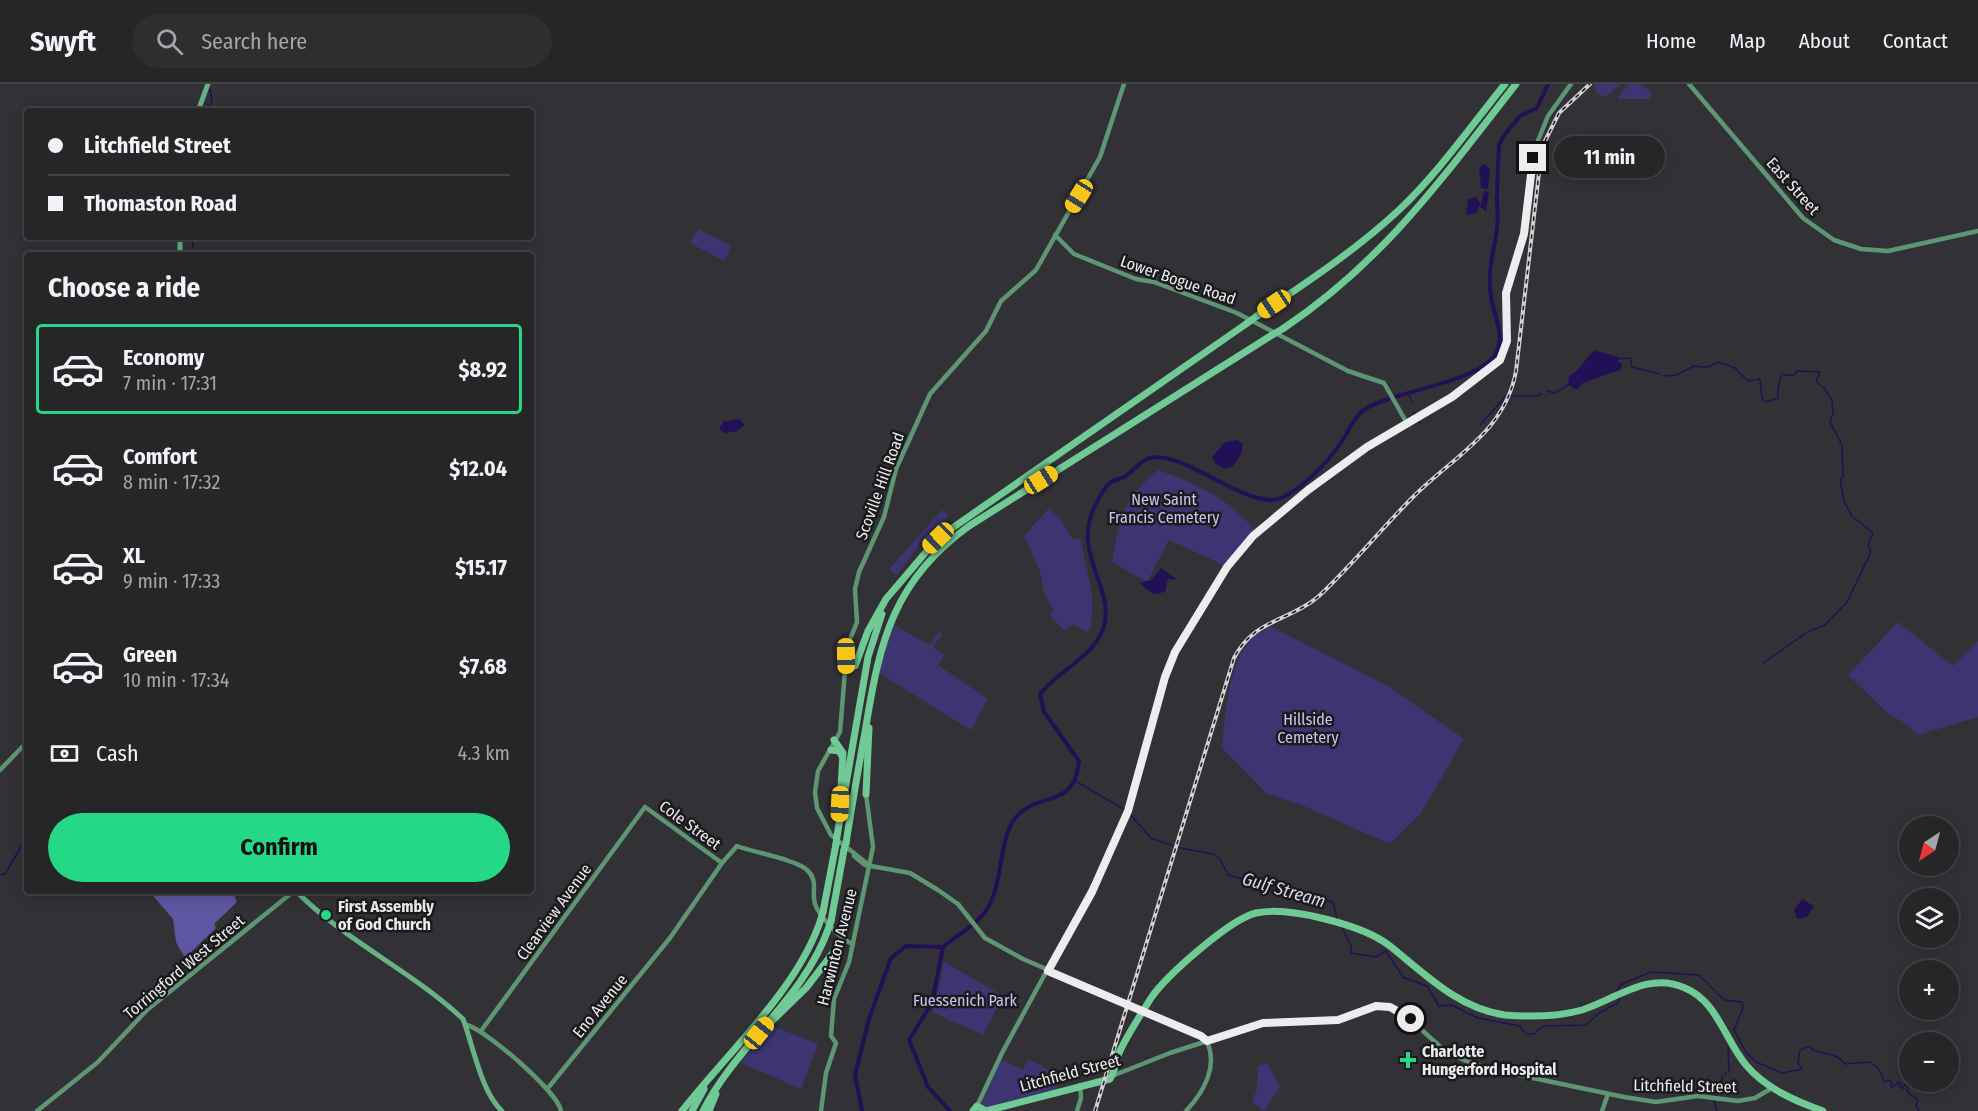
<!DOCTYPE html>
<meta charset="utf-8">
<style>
body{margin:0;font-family:"Fira Sans Condensed",sans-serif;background:#2e2e30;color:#f1f3f6;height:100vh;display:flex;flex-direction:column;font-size:22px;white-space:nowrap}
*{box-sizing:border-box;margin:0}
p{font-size:20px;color:#a4a5a8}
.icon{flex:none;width:33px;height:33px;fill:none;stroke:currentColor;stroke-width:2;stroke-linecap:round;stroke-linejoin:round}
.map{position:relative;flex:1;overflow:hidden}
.sheet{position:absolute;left:24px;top:168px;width:510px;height:642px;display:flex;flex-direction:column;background:#262628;border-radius:6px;box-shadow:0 3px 15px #0003,0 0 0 2px #424345}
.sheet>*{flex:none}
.guide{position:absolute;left:24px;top:24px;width:510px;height:132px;border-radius:6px;box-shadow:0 3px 15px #0003,0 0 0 2px #424345;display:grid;align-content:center;height:132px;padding:0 24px;background:#262628}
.needle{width:39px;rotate:216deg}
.fabs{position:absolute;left:1899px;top:732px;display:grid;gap:12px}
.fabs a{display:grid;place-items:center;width:60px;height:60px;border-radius:50%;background:#262628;box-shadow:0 3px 15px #0003,0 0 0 2px #424345;font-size:30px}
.end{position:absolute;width:27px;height:27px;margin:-14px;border:8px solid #ededf0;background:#111;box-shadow:0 0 0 3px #111}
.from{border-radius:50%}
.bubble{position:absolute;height:42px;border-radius:21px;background:#262628;box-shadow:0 3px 15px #0003,0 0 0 2px #424345;font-size:20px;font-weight:700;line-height:42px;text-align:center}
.car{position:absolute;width:18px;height:36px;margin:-18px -9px;border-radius:8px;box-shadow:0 0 4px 2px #0007;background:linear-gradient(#f5c518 24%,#345 0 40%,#f5c518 0 76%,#345 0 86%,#f5c518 0)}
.guide b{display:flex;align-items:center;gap:21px;height:57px;font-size:22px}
.guide b+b{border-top:2px solid #424345}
.guide i{width:15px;height:15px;background:#f1f3f6}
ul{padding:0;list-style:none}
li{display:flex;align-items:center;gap:18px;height:90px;margin:0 12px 9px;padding:0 12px;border:3px solid transparent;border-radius:6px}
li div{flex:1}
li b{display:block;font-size:22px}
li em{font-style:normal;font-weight:700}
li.on{border-color:#25d886}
li>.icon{width:54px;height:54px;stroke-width:1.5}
h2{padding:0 24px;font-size:27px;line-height:72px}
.pay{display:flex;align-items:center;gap:15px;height:66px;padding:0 24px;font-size:22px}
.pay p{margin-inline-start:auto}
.action{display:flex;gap:12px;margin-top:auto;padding:12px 24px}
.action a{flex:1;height:69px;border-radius:36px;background:#25d886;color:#111;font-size:24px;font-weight:700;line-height:69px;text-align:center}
header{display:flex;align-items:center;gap:36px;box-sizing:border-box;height:84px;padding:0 30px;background:#262628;border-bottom:2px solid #424345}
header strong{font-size:28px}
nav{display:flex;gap:33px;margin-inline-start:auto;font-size:21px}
.search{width:420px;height:54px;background:#2e2e30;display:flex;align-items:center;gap:15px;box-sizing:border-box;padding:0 21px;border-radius:33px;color:#a4a5a8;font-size:22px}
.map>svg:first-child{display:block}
.green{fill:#3d3572}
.forest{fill:#5e56a1}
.water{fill:#221056}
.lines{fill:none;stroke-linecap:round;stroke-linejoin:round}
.stream{stroke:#221056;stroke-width:1.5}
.river{stroke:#221056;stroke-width:4}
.secondary{stroke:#5e9673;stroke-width:4.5}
.primary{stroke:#68b185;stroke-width:5}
.highway{stroke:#70ca95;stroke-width:7}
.rail-casing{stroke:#d1d1d4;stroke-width:4}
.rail{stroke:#1a1a1c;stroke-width:1.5;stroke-dasharray:4.5;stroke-linecap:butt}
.highway-bridge{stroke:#70ca95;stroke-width:7}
.route{stroke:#ededf0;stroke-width:8}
.poi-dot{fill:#25d886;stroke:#1a1a1c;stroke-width:2}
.labels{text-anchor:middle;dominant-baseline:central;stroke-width:5;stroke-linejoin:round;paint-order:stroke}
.street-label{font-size:16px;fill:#ededf0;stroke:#1a1a1c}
.park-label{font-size:16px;fill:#c7c6f0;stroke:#1a1a1c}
.poi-label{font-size:16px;font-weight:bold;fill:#ededf0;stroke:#1a1a1c;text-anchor:start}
.water-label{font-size:18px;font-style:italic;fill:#d7d7ed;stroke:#1a1a1c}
</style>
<header>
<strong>Swyft</strong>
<div class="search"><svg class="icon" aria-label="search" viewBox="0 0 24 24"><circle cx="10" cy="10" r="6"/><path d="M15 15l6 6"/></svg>Search here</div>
<nav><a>Home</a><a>Map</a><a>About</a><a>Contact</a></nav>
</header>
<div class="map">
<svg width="1978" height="1027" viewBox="0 0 1978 1027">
<rect width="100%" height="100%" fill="#323236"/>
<g class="green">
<polygon points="1594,0 1621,0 1605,13 1597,10"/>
<polygon points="1629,0 1641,0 1651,8 1650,15 1617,15"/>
<polygon points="698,145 731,162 724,177 690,159"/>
<path d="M1158 386C1196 399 1231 416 1256 448L1226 482 1169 456 1147 498 1112 478C1120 434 1122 416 1158 386Z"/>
<path d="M1049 424 1060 435 1073 455H1081C1085 485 1100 520 1088 549L1074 540 1064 547 1050 531 1054 527 1045 512 1040 487 1024 452Z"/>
<polygon points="942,426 949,432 926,452 897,491 889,485"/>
<polygon points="1898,538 1953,582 1978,557 1978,633 1918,651 1902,637 1891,632 1848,591"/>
<polygon points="892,540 930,561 939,548 942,550 933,563 944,571 938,581 988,615 971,646 879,589"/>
<path d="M1270 542 1388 602 1464 655 1421 729 1390 760 1299 720 1266 709 1222 664C1225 634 1228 583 1248 559 1253 552 1263 547 1270 542Z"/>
<polygon points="943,877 1003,912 983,951 932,928 941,895"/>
<polygon points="772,942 818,960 801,1005 741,979"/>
<polygon points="1001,975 1023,986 1028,975 1056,990 1057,1005 985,1024 981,1021"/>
<polygon points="1267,979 1280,1003 1264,1027 1252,1018 1257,1005 1258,982"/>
</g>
<polygon class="forest" points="149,807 232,807 237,818 214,840 216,844 185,874 176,858 173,835"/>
<g class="water">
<polygon points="1484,80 1490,85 1488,105 1481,104 1479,83"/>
<polygon points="1484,107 1489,108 1486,127 1479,122 1477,128 1469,131 1466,130 1468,115 1476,113 1481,121"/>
<path d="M1594 266 1619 273 1618 277 1622 280V285L1583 299 1576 306 1568 300 1569 292C1579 287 1586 274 1594 266Z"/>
<polygon points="739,335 745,341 737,347 725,349 719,345 723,338"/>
<polygon points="1237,356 1243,360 1241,370 1233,382 1225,385 1216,380 1212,373 1225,358"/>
<polygon points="1161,484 1178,496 1168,495 1165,508 1153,510 1139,499 1151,496"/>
<polygon points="1802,815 1814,822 1807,833 1797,835 1794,826"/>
</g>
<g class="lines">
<g class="stream">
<polyline points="208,27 212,16 209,3"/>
<polyline points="191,171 194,153"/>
<polyline points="1617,275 1630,274 1632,283 1659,290"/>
<path d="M1663 292 1676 291 1694 282C1705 284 1708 284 1718 278L1735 284 1748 297 1760 295 1762 315 1766 318 1778 314V304L1782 290 1793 292 1797 287 1820 288 1816 298 1824 304 1832 316 1833 329 1830 338 1842 361 1843 393 1840 396 1844 417 1852 432 1873 449 1868 461 1871 468 1847 518 1825 541 1808 548"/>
<polyline points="1547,307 1555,309 1570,300"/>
<polyline points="1408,308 1412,319"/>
<polyline points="1511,312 1536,312 1542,310"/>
<polyline points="1414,328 1416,333"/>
<polyline points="1418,337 1420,339"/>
<polyline points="1480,341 1507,311"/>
<polyline points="1763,579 1806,549"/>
<polyline points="1074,696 1125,726"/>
<polyline points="1129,729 1151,754 1180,764 1213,770 1220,775 1228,791 1333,818 1337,835"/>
<polyline points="0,791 5,790 27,752"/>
<polyline points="1341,842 1351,861 1351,869 1376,873 1386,867 1403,893 1427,902 1439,922 1452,921 1478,934 1520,942 1526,950 1534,950 1543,942 1586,941 1599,929 1618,919 1619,912"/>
<path d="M1617 908 1620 901 1650 888 1699 891 1724 916 1742 918 1743 924 1734 946 1746 968 1756 978 1782 989 1802 985 1798 979 1800 966 1809 962C1818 973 1834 965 1845 980L1870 978 1878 984 1885 998 1888 996 1891 997V1004L1899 998 1902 1005 1904 1001 1908 1002 1907 1008 1918 1016 1916 1021 1919 1027"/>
<polyline points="1728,963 1729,987"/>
<polyline points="1725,990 1726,989"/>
<polyline points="1716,1011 1723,992"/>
<polyline points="1714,1017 1717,1027"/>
</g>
<g class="river">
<path d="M943 863C959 849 980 840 990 820 1003 795 999 753 1016 733 1039 706 1074 727 1079 677L1044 628 1040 610C1058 587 1093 573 1103 545 1118 504 1067 469 1098 416 1101 410 1105 402 1111 398 1115 396 1120 395 1124 393 1133 388 1139 377 1150 374 1180 366 1235 415 1270 416 1292 417 1328 378 1340 360 1349 348 1353 332 1367 324 1396 306 1487 298 1498 265 1504 248 1493 229 1491 212 1487 187 1494 168 1497 144 1499 135 1497 125 1497 116 1497 98 1498 80 1499 61L1505 50 1520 32 1537 24 1548 0"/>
<polyline points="943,863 932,919 909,956 928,1003 950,1027"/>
<polyline points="862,1027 855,991 869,935 891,874 906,862 943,863"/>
</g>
<g class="secondary">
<polyline points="1689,0 1803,134 1834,156 1861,165 1888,167 1978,147"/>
<polyline points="1055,151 1074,170 1136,195 1154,198 1237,229 1348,287 1384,299 1408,341"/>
<polyline points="0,686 27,658"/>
<path d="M854 772 865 781 910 789 938 806 958 820 985 854 1023 875 1205 954C1220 980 1204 1008 1186 1027"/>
<polyline points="869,781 831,751 817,724 815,708 818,687 840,648 847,563 857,538 855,505 859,488 884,433 896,385 930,310 986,247 1001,217 1036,186 1100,73 1124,0"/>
<path d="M467 941C486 946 558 1008 561 1027"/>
<polyline points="481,947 645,723 722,779"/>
<polyline points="1112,992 1170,969 1263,939 1338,936 1367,924 1383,922 1402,928 1445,967 1466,977 1490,985 1624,1013 1656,1018 1698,1012 1738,1017 1755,1014 1772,1004"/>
<path d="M548 1004 670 854 722 779 737 762C753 768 797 776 807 786 819 797 811 807 815 820 818 831 842 857 853 860"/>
<polyline points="977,1022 1002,969 1102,785 1130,722 1165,593 1175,568 1227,482 1253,452 1308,406 1367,363 1452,313 1500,276 1507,257 1506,209 1524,150 1535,64 1548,32 1571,0"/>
<polyline points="37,1027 98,978 147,926 294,807"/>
<polyline points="821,1027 826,989 836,959 831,952 834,915 849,878 873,763 866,710"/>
<polyline points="1077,1027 1081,1014 1080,1001"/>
<polyline points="1602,1027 1608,1010"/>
</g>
<g class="primary">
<polyline points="198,27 208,0"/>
<polyline points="180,153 180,171"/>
<path d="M296 807C345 857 412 887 463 935 473 961 481 1008 502 1027"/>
</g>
<g class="highway">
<path d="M1257 232C1306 199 1356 166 1399 126 1439 88 1471 42 1505 0"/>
<path d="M1284 244C1385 176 1442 94 1516 0"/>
<polyline points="846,585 855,582 868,547 886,515 938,454 1246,240"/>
<polyline points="834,656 843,669 841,704"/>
<polyline points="831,666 839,667 842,672"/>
<polyline points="866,710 869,644"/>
<polyline points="837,752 868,573 882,530"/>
<path d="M846 759C852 720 859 681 866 642 880 556 894 496 969 442L1272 251"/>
<polyline points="823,828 836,760"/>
<polyline points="831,837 844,766"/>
<polyline points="772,937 806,904 843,856"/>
<path d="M682 1027C728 968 798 905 821 835"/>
<polyline points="692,1027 704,1005"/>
<path d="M703 1027C737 960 804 915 829 843"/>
<polyline points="709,1027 716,1010"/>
<polyline points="973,1027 977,1022 986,1027"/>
<path d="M986 1027 1110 995C1115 988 1115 978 1119 969 1127 951 1140 932 1151 914 1166 892 1230 835 1256 829 1289 822 1363 841 1390 862 1425 890 1459 925 1505 931 1530 933 1557 933 1582 926 1616 915 1648 887 1685 904 1717 917 1725 956 1746 981 1765 1004 1795 1017 1823 1027"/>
</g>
<g class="rail-casing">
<path id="rail" d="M1095 1027 1234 574C1255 534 1289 538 1319 512 1353 480 1382 444 1414 412 1454 372 1505 348 1516 287L1542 63 1559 29 1590 0"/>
</g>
<use href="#rail" class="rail"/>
<g class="highway-bridge">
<polyline points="1246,240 1257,232"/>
<polyline points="1272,251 1284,244"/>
<polyline points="836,760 837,752"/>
<polyline points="844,766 846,759"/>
<polyline points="821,835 823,828"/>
<polyline points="829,843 831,837"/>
</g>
</g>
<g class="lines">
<polyline class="route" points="1411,935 1390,923 1376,922 1338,936 1263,939 1207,957 1201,952 1048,887 1092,808 1128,727 1165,593 1175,568 1227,483 1253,452 1308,406 1367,363 1452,313 1500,276 1507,257 1506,209 1524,150 1533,74"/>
</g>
<g class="poi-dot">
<circle cx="326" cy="831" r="6"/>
<path d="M1405 967h6v6h6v6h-6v6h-6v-6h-6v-6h6z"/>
</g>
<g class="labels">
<g class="street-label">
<text transform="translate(1793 102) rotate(48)">East Street</text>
<text transform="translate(1178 196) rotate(19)">Lower Bogue Road</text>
<text transform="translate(880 402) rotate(-70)">Scoville Hill Road</text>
<text transform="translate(690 741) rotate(36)">Cole Street</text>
<text transform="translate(554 828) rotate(-54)">Clearview Avenue</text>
<text transform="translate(837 863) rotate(-76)">Harwinton Avenue</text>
<text transform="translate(184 883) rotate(-40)">Torringford West Street</text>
<text transform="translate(600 922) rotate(-51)">Eno Avenue</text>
<text transform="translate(1070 989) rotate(-15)">Litchfield Street</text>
<text transform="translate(1685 1002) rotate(1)">Litchfield Street</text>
</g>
<g class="park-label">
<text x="1164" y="415">New Saint<tspan x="1164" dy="18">Francis Cemetery</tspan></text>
<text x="1308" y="635">Hillside<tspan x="1308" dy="18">Cemetery</tspan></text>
<text x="965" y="916">Fuessenich Park</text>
</g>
<g class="poi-label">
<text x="338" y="822">First Assembly<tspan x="338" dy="18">of God Church</tspan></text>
<text x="1422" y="967">Charlotte<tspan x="1422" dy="18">Hungerford Hospital</tspan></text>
</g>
<g class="water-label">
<text transform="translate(1284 806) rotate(16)">Gulf Stream</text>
</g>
</g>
</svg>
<div class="fabs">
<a><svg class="needle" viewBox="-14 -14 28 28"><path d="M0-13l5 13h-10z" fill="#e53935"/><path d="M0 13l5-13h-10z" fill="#a4a5a8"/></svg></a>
<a><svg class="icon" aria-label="layers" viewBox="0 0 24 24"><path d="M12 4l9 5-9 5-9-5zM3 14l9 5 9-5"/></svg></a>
<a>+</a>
<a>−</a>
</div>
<i class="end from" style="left:1411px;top:935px"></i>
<i class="end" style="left:1533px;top:74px"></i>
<div class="bubble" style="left:1554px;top:52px;width:111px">11 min</div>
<i class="car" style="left:1079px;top:112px;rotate:212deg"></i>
<i class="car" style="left:1274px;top:220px;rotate:236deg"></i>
<i class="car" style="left:1041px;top:396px;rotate:58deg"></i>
<i class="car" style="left:938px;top:454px;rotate:226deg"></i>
<i class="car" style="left:846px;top:572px;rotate:179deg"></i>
<i class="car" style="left:840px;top:720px;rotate:183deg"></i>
<i class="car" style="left:759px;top:949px;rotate:39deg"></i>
<div class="guide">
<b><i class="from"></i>Litchfield Street</b>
<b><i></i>Thomaston Road</b>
</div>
<section class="sheet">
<h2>Choose a ride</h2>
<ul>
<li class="on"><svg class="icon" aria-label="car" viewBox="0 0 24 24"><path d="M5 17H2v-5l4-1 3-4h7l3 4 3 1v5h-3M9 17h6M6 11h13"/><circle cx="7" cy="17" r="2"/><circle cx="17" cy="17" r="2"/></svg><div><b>Economy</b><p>7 min · 17:31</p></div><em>$8.92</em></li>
<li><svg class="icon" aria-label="car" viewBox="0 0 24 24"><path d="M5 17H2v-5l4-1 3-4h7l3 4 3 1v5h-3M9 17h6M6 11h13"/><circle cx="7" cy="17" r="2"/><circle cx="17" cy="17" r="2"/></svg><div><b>Comfort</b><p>8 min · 17:32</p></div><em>$12.04</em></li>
<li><svg class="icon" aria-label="car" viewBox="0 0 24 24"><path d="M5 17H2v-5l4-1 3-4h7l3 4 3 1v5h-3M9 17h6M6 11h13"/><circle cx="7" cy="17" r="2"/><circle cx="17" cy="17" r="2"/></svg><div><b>XL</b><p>9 min · 17:33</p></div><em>$15.17</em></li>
<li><svg class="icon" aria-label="car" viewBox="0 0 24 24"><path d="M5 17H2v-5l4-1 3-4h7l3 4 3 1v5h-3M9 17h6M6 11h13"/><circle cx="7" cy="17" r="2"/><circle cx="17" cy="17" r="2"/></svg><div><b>Green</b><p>10 min · 17:34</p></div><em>$7.68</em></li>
</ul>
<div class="pay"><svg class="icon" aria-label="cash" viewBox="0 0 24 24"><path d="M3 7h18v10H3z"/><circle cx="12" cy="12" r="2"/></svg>Cash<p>4.3 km</p></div>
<div class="action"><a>Confirm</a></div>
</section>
</div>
